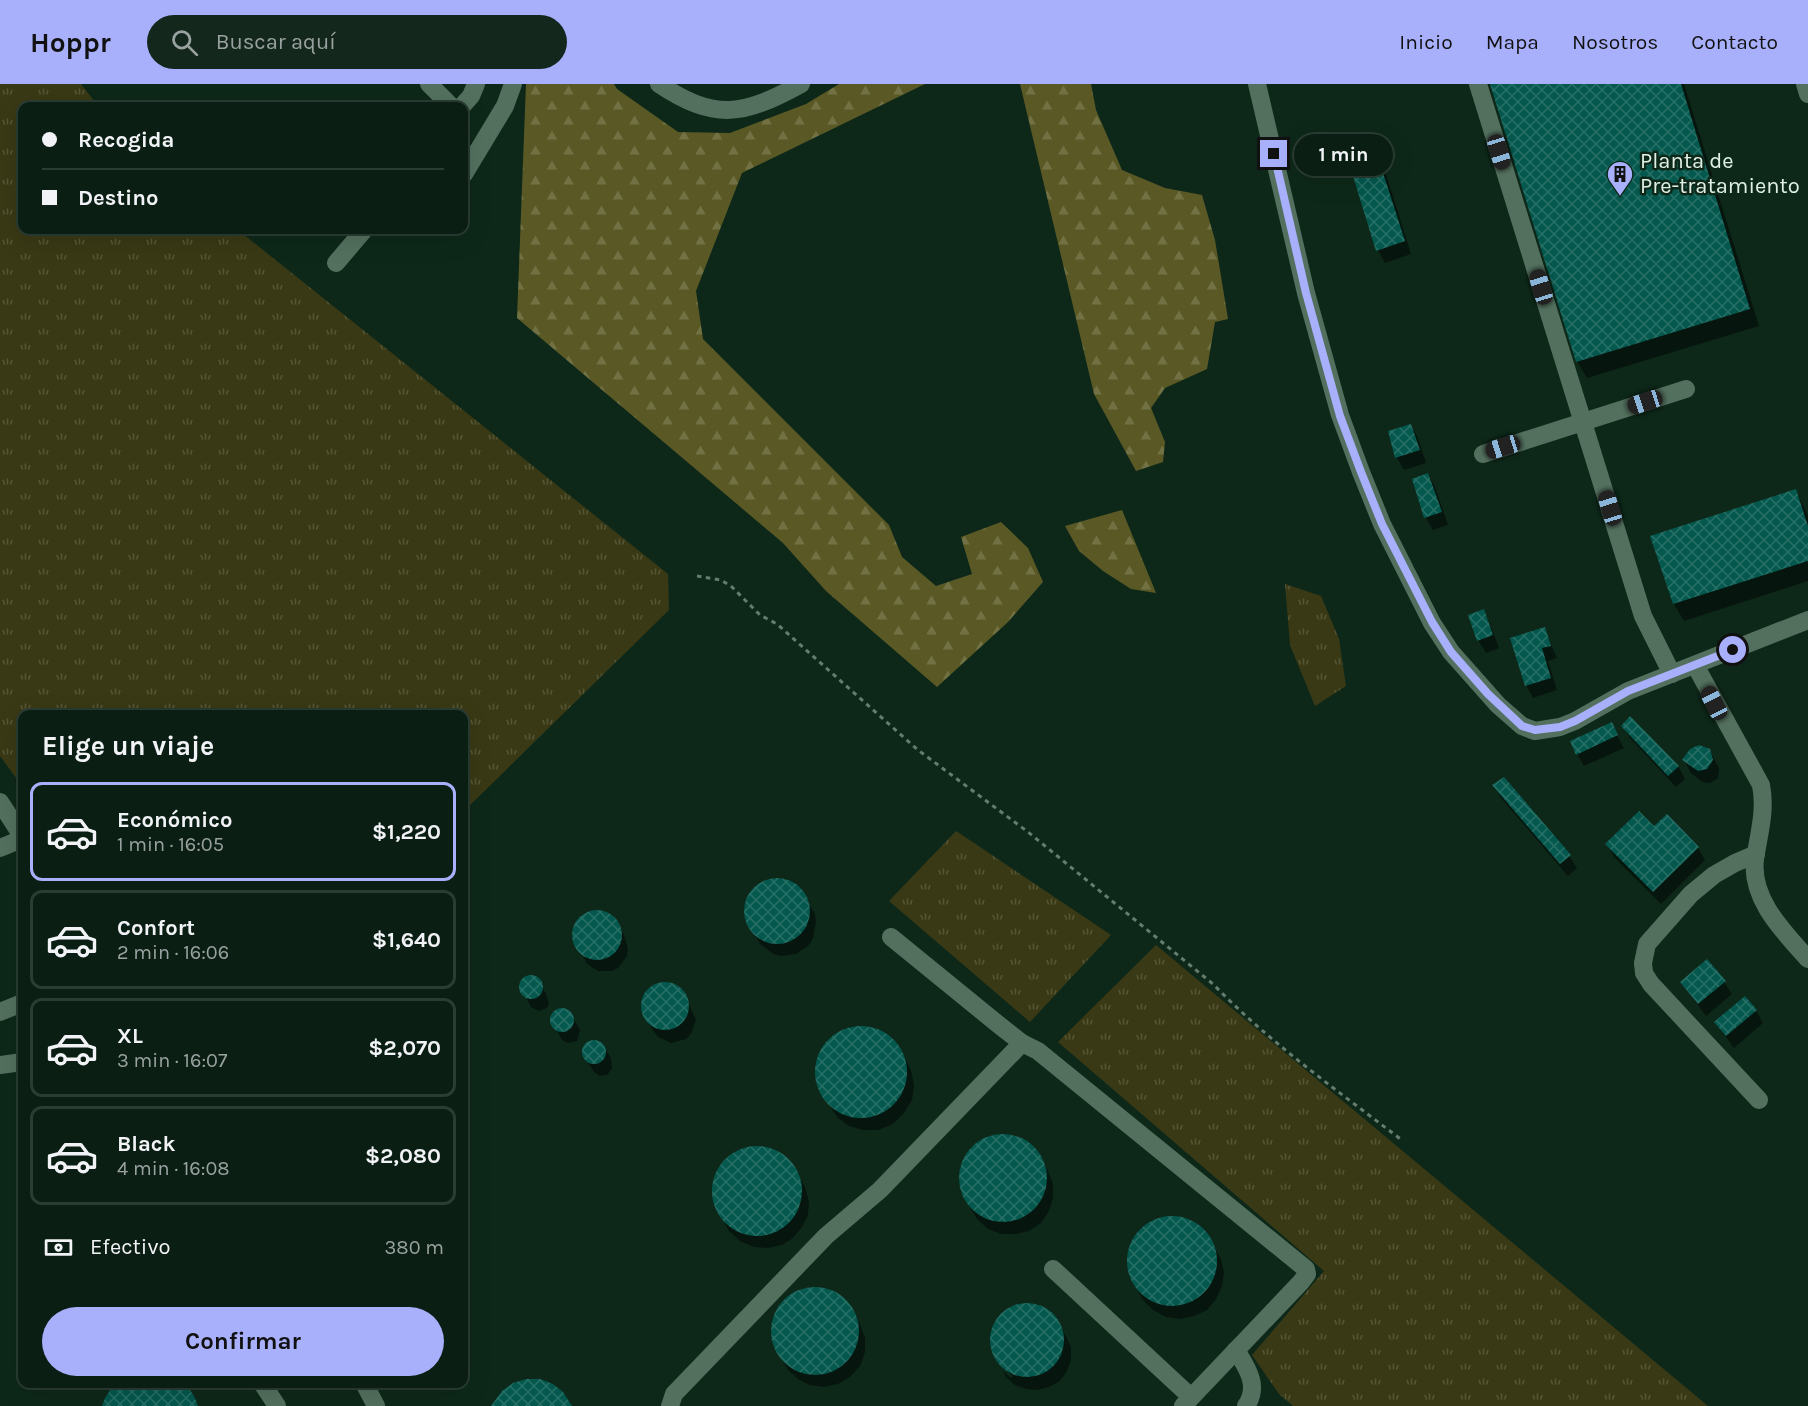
<!DOCTYPE html>
<html lang="es">
<meta charset="utf-8">
<style>
body{margin:0;font-family:Karla,sans-serif;background:#13271c;color:#f1f3f6;height:100vh;display:flex;flex-direction:column;font-size:22px;white-space:nowrap}
*{box-sizing:border-box;margin:0}
p{font-size:20px;color:#99a2a0}
.icon{flex:none;width:33px;height:33px;fill:none;stroke:currentColor;stroke-width:2;stroke-linecap:round;stroke-linejoin:round}
.map{position:relative;flex:1;overflow:hidden}
.details{position:absolute;left:18px;top:626px;width:450px;height:678px;display:flex;flex-direction:column;background:#0a1e13;border-radius:12px;box-shadow:0 6px 24px #0002,0 0 0 2px #2a3c33}
.details>*{flex:none}
.banner{position:absolute;left:18px;top:18px;width:450px;height:132px;border-radius:12px;box-shadow:0 6px 24px #0002,0 0 0 2px #2a3c33;display:grid;align-content:center;height:132px;padding:0 24px;background:#0a1e13}
.end{position:absolute;width:27px;height:27px;margin:-14px;border:8px solid #a8b0fc;background:#111;box-shadow:0 0 0 3px #111}
.from{border-radius:50%}
.bubble{position:absolute;height:42px;border-radius:21px;background:#0a1e13;box-shadow:0 6px 24px #0002,0 0 0 2px #2a3c33;font-size:20px;font-weight:700;line-height:42px;text-align:center}
.car{position:absolute;width:18px;height:36px;margin:-18px -9px;border-radius:8px;box-shadow:0 0 4px 2px #0007;background:linear-gradient(#222 24%,#8ab4d8 0 40%,#222 0 76%,#8ab4d8 0 86%,#222 0)}
.banner b{display:flex;align-items:center;gap:21px;height:57px;font-size:22px}
.banner b+b{border-top:2px solid #2a3c33}
.banner i{width:15px;height:15px;background:#f1f3f6}
ul{padding:0;list-style:none}
li{display:flex;align-items:center;gap:18px;height:99px;margin:0 12px 9px;padding:0 12px;border:3px solid #2a3c33;border-radius:12px}
li div{flex:1}
li b{display:block;font-size:22px}
li em{font-style:normal;font-weight:700}
li.current{border-color:#a8b0fc}
li>.icon{width:54px;height:54px;stroke-width:1.5}
h2{padding:0 24px;font-size:27px;line-height:72px}
.pay{display:flex;align-items:center;gap:15px;height:66px;padding:0 24px;font-size:22px}
.pay p{margin-inline-start:auto}
.button{display:flex;gap:12px;margin-top:auto;padding:12px 24px}
.button a{flex:1;height:69px;border-radius:36px;background:#a8b0fc;color:#111;font-size:24px;font-weight:700;line-height:69px;text-align:center}
header{display:flex;align-items:center;gap:36px;box-sizing:border-box;height:84px;padding:0 30px;background:#a8b0fc;color:#111}
header strong{font-size:28px}
nav{display:flex;gap:33px;margin-inline-start:auto;font-size:21px}
.search{width:420px;height:54px;background:#13271c;display:flex;align-items:center;gap:15px;box-sizing:border-box;padding:0 21px;border-radius:33px;color:#99a2a0;font-size:22px}
.map>svg:first-child{display:block}
.grass{fill:url(#grass-tufts)}
.forest{fill:url(#forest-firs)}
.shadow{fill:#0007}
.building{fill:url(#building-cross-hatch)}
.lines{fill:none;stroke-linecap:round;stroke-linejoin:round}
.path{stroke:#667c6f;stroke-width:3;stroke-dasharray:4.5 4.5;stroke-linecap:butt}
.minor{stroke:#53705e;stroke-width:18}
.route{stroke:#a8b0fc;stroke-width:8}
.labels{text-anchor:middle;dominant-baseline:central;stroke-width:5;stroke-linejoin:round;paint-order:stroke}
.poi-label{font-size:22px;fill:#e0f0e5;stroke:#0d2819;text-anchor:start}
</style>
<header>
<strong>Hoppr</strong>
<div class="search"><svg class="icon" aria-label="search" viewBox="0 0 24 24"><circle cx="10" cy="10" r="6"/><path d="M15 15l6 6"/></svg>Buscar aquí</div>
<nav><a>Inicio</a><a>Mapa</a><a>Nosotros</a><a>Contacto</a></nav>
</header>
<div class="map">
<svg width="1808" height="1322" viewBox="0 0 1808 1322">
<defs>
<pattern id="grass-tufts" width="24" height="20" patternUnits="userSpaceOnUse" patternTransform="scale(1.5)"><rect width="24" height="20" fill="#3a3915"/><path d="M3 7l-1-3M5 7V3M7 7l1-3M15 17l-1-3M17 17v-4M19 17l1-3" fill="none" stroke="#565637"/></pattern>
<pattern id="forest-firs" width="22" height="20" patternUnits="userSpaceOnUse" patternTransform="scale(1.5)"><rect width="22" height="20" fill="#5a5925"/><path d="M5 1l3.5 6h-7zM16 11l3.5 6h-7z" fill="#717144"/></pattern>
<pattern id="building-cross-hatch" width="8" height="8" patternUnits="userSpaceOnUse" patternTransform="scale(1.5)"><rect width="8" height="8" fill="#04584e"/><path d="M0 0l8 8M0 8l8-8" fill="none" stroke="#287067"/></pattern>
</defs>
<rect width="100%" height="100%" fill="#0d2819"/>
<g class="grass">
<polygon points="0,0 81,0 98,22 22,22 22,146 238,146 668,490 669,526 464,727 464,630 22,630 22,702 0,672"/>
<polygon points="1285,500 1321,512 1339,555 1346,602 1315,622 1290,561"/>
<polygon points="956,747 1111,851 1030,938 889,817"/>
<polygon points="1156,861 1708,1322 1293,1322 1279,1310 1252,1271 1324,1187 1058,958"/>
</g>
<g class="forest">
<polygon points="526,0 614,0 617,5 678,48 730,49 806,20 839,0 925,0 742,89 696,207 703,255 889,441 902,473 936,502 972,490 961,453 1001,438 1028,464 1043,498 1008,538 937,603 826,507 783,459 517,234"/>
<polygon points="1020,0 1091,0 1096,26 1122,86 1165,104 1202,111 1215,156 1228,235 1215,238 1207,285 1165,304 1151,324 1165,358 1163,378 1136,387 1094,310"/>
<polygon points="1122,426 1156,509 1131,505 1103,487 1079,467 1065,442"/>
</g>
<g class="shadow">
<polygon points="1492,0 1684,0 1759,242 1587,294 1577,277"/>
<polygon points="1377,72 1384,84 1411,170 1385,179 1378,166 1351,80"/>
<polygon points="1411,341 1418,354 1426,379 1404,386 1397,374 1389,348"/>
<polygon points="1428,390 1435,403 1448,441 1433,446 1426,434 1414,396"/>
<polygon points="1796,407 1808,432 1808,497 1684,537 1674,520 1652,453"/>
<polygon points="1483,527 1490,540 1499,564 1486,569 1478,556"/>
<polygon points="1544,545 1557,574 1548,577 1557,606 1533,614 1526,601"/>
<polygon points="1611,640 1624,664 1584,682 1577,670"/>
<polygon points="1623,642 1678,682 1685,695 1676,703 1630,654"/>
<polygon points="1709,666 1719,684 1718,694 1710,699 1702,698 1691,689 1684,676"/>
<polygon points="1494,701 1569,772 1577,784 1568,792 1501,714"/>
<polygon points="1654,744 1698,764 1705,776 1661,820 1614,773 1607,760"/>
<polygon points="775,795 791,799 798,803 815,830 816,838 813,854 809,861 796,870 781,872 774,870 761,861 748,841 745,823 752,807 767,797"/>
<polygon points="597,828 610,833 616,838 624,851 628,865 627,872 618,884 612,887 598,887 587,880 574,852 574,845 583,833"/>
<polygon points="532,893 539,897 546,910 549,920 547,924 539,927 531,923 521,903 523,897"/>
<polygon points="1724,898 1732,910 1706,932 1682,899"/>
<polygon points="665,900 679,904 684,909 696,936 691,950 686,955 671,959 658,953 654,948 646,935 643,921 647,908 652,903"/>
<polygon points="565,926 572,933 580,946 577,957 568,959 562,956 555,943 552,933 554,928"/>
<polygon points="1756,927 1763,939 1734,964 1716,939"/>
<polygon points="854,943 869,943 884,949 896,959 911,986 914,1001 912,1016 904,1029 893,1040 878,1046 863,1046 849,1042 838,1034 821,1009 816,995 816,981 820,968 829,956 840,948"/>
<polygon points="597,958 603,961 611,974 612,985 607,991 600,992 594,988 586,975 584,965 586,961"/>
<polygon points="1006,1051 1020,1055 1032,1062 1048,1087 1053,1100 1053,1114 1049,1127 1041,1139 1029,1147 1016,1150 1001,1150 988,1145 977,1135 962,1109 960,1095 962,1081 969,1068 979,1058 992,1053"/>
<polygon points="751,1064 767,1064 779,1069 790,1078 805,1103 809,1117 808,1131 802,1143 793,1154 782,1161 768,1164 754,1163 740,1157 729,1147 715,1120 713,1105 716,1090 725,1077 737,1068"/>
<polygon points="1168,1133 1182,1134 1195,1139 1206,1149 1221,1175 1224,1188 1222,1202 1216,1215 1207,1226 1194,1232 1180,1235 1166,1233 1153,1226 1142,1215 1129,1187 1128,1172 1132,1158 1140,1145 1153,1137"/>
<polygon points="817,1205 831,1207 843,1215 860,1240 865,1254 865,1268 860,1282 850,1293 838,1300 824,1303 810,1301 798,1295 788,1286 774,1260 772,1247 775,1233 781,1221 791,1212 803,1206"/>
<polygon points="1029,1220 1041,1223 1051,1229 1066,1252 1071,1264 1071,1276 1067,1287 1060,1297 1049,1303 1038,1306 1026,1305 1015,1301 1006,1293 1003,1287 1011,1294 1013,1292 998,1279 993,1269 991,1257 992,1245 998,1235 1006,1227 1017,1222"/>
</g>
<g class="building">
<polygon points="1490,0 1681,0 1750,225 1576,278"/>
<polygon points="1377,70 1405,157 1376,167 1349,79"/>
<polygon points="1411,340 1420,366 1395,374 1388,347"/>
<polygon points="1428,389 1442,428 1424,434 1412,395"/>
<polygon points="1796,405 1808,442 1808,477 1673,520 1650,452"/>
<polygon points="1484,525 1493,551 1477,557 1468,531"/>
<polygon points="1545,543 1551,562 1542,564 1551,594 1525,602 1510,554"/>
<polygon points="1630,632 1679,682 1668,692 1621,642"/>
<polygon points="1612,638 1618,651 1576,671 1570,657"/>
<polygon points="1699,661 1710,665 1713,676 1707,685 1698,687 1682,676 1690,665"/>
<polygon points="1504,693 1571,771 1560,780 1492,701"/>
<polygon points="1639,727 1654,742 1667,730 1699,763 1653,808 1605,760"/>
<circle cx="777" cy="827" r="33"/>
<circle cx="597" cy="851" r="25"/>
<polygon points="1707,875 1726,897 1698,920 1680,898"/>
<circle cx="531" cy="903" r="12"/>
<circle cx="665" cy="922" r="24"/>
<polygon points="1745,912 1757,926 1726,952 1714,938"/>
<circle cx="562" cy="936" r="12"/>
<circle cx="861" cy="988" r="46"/>
<circle cx="594" cy="968" r="12"/>
<circle cx="1003" cy="1094" r="44"/>
<circle cx="757" cy="1107" r="45"/>
<circle cx="1172" cy="1177" r="45"/>
<circle cx="815" cy="1247" r="44"/>
<circle cx="1027" cy="1256" r="37"/>
<polygon points="526,1295 540,1295 553,1300 563,1308 572,1322 491,1322 502,1307 513,1299"/>
<polygon points="115,1299 185,1299 194,1312 198,1322 102,1322 105,1314"/>
</g>
<g class="lines">
<path class="path" d="M697 492 721 496 732 503 760 531 777 540 918 666 1028 748 1213 900C1270 959 1338 1007 1403 1057"/>
<g class="minor">
<polyline points="429,0 451,22"/>
<path d="M659 0C716 38 744 31 801 0"/>
<polyline points="1257,0 1306,209 1340,331 1361,388 1382,440 1432,539 1451,568 1498,621 1522,642 1535,647 1560,643 1575,637 1628,607 1808,536"/>
<polyline points="1478,0 1643,532 1672,590"/>
<polyline points="1805,0 1808,10"/>
<polyline points="462,22 471,12 476,0"/>
<polyline points="464,90 505,22 513,0"/>
<polyline points="336,179 364,146"/>
<polyline points="1483,370 1686,305"/>
<path d="M1695 581 1761 701C1766 727 1759 749 1755 775 1750 815 1784 848 1808 875"/>
<polyline points="0,718 22,752"/>
<polyline points="0,764 22,755"/>
<polyline points="1756,770 1735,779 1714,791 1691,810 1647,860 1643,879 1644,889 1651,900 1759,1016"/>
<polyline points="891,853 999,941 1022,959 1038,967 1306,1185 1307,1190 1301,1198 1183,1322"/>
<polyline points="0,928 22,919"/>
<polyline points="0,981 22,978"/>
<polyline points="1053,1185 1191,1313"/>
<path d="M1236 1266C1247 1284 1260 1302 1246 1322"/>
<polyline points="262,1299 277,1322"/>
<polyline points="364,1299 376,1322"/>
<polyline points="670,1322 674,1310 826,1152 880,1106 1022,959"/>
</g>
</g>
<g class="lines">
<polyline class="route" points="1274,70 1306,209 1340,332 1361,388 1382,440 1432,538 1451,568 1488,610 1522,642 1535,646 1560,643 1575,637 1628,607 1733,566"/>
</g>
<defs>
<g id="building-pin" transform="scale(1.35)"><path d="M0 17L-7.5 6A9.5 9.5 0 1 1 7.5 6Z" fill="#a8b0fc" stroke="#0d2819"/><path d="M-4-6H4V6H1V3H-1V6H-4ZM-2.5-4.3h1.7v1.8h-1.7ZM.8-4.3h1.7v1.8H.8ZM-2.5-1h1.7V.8h-1.7ZM.8-1h1.7V.8H.8Z" fill="#111"/></g>
</defs>
<g fill-rule="evenodd">
<use href="#building-pin" x="1620" y="90"/>
</g>
<g class="labels">
<g class="poi-label">
<text x="1640" y="77">Planta de<tspan x="1640" dy="25">Pre-tratamiento</tspan></text>
</g>
</g>
</svg>
<i class="end from" style="left:1733px;top:566px"></i>
<i class="end" style="left:1274px;top:70px"></i>
<div class="bubble" style="left:1294px;top:50px;width:99px">1 min</div>
<i class="car" style="left:1499px;top:68px;rotate:163deg"></i>
<i class="car" style="left:1541px;top:203px;rotate:343deg"></i>
<i class="car" style="left:1645px;top:318px;rotate:252deg"></i>
<i class="car" style="left:1503px;top:363px;rotate:253deg"></i>
<i class="car" style="left:1610px;top:424px;rotate:343deg"></i>
<i class="car" style="left:1714px;top:619px;rotate:333deg"></i>
<div class="banner">
<b><i class="from"></i>Recogida</b>
<b><i></i>Destino</b>
</div>
<section class="details">
<h2>Elige un viaje</h2>
<ul>
<li class="current"><svg class="icon" aria-label="car" viewBox="0 0 24 24"><path d="M5 17H2v-5l4-1 3-4h7l3 4 3 1v5h-3M9 17h6M6 11h13"/><circle cx="7" cy="17" r="2"/><circle cx="17" cy="17" r="2"/></svg><div><b>Económico</b><p>1 min · 16:05</p></div><em>$1,220</em></li>
<li><svg class="icon" aria-label="car" viewBox="0 0 24 24"><path d="M5 17H2v-5l4-1 3-4h7l3 4 3 1v5h-3M9 17h6M6 11h13"/><circle cx="7" cy="17" r="2"/><circle cx="17" cy="17" r="2"/></svg><div><b>Confort</b><p>2 min · 16:06</p></div><em>$1,640</em></li>
<li><svg class="icon" aria-label="car" viewBox="0 0 24 24"><path d="M5 17H2v-5l4-1 3-4h7l3 4 3 1v5h-3M9 17h6M6 11h13"/><circle cx="7" cy="17" r="2"/><circle cx="17" cy="17" r="2"/></svg><div><b>XL</b><p>3 min · 16:07</p></div><em>$2,070</em></li>
<li><svg class="icon" aria-label="car" viewBox="0 0 24 24"><path d="M5 17H2v-5l4-1 3-4h7l3 4 3 1v5h-3M9 17h6M6 11h13"/><circle cx="7" cy="17" r="2"/><circle cx="17" cy="17" r="2"/></svg><div><b>Black</b><p>4 min · 16:08</p></div><em>$2,080</em></li>
</ul>
<div class="pay"><svg class="icon" aria-label="cash" viewBox="0 0 24 24"><path d="M3 7h18v10H3z"/><circle cx="12" cy="12" r="2"/></svg>Efectivo<p>380 m</p></div>
<div class="button"><a>Confirmar</a></div>
</section>
</div>
